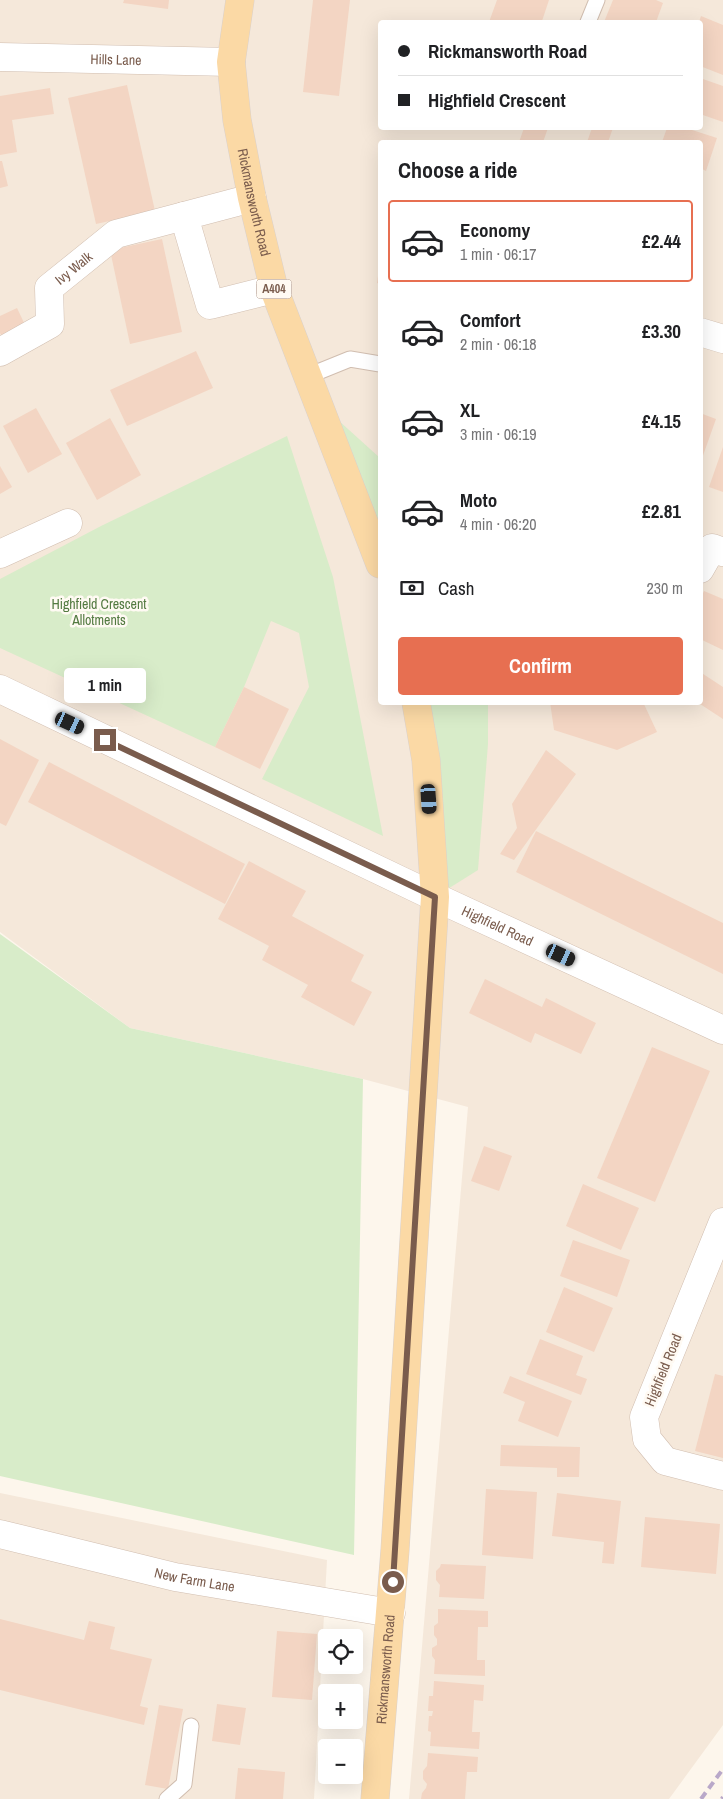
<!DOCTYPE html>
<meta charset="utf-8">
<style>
body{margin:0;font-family:"Archivo Narrow",sans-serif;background:#f2f2f2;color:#202124;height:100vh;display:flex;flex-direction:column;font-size:19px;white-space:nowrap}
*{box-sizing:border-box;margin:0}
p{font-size:16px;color:#757577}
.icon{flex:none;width:28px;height:28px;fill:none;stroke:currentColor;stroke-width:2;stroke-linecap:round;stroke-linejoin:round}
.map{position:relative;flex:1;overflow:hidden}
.side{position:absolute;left:378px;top:140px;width:325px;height:565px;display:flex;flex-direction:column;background:#fff;border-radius:5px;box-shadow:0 5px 20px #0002}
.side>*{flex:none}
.banner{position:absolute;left:378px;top:20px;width:325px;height:110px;border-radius:5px;box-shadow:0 5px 20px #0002;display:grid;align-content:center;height:110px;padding:0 20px;background:#fff}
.buttons{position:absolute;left:318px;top:1629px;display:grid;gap:10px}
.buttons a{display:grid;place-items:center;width:45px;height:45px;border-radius:5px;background:#fff;box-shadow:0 5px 20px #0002;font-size:25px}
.end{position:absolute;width:22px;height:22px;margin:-11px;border:6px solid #7a5c4d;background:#fff;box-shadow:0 0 0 2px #fff}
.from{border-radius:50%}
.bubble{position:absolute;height:35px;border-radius:5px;background:#fff;box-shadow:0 5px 20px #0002;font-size:16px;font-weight:700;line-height:35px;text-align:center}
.car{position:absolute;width:15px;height:30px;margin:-15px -8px;border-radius:6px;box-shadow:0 0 4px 1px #0007;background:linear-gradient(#222 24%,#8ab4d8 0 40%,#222 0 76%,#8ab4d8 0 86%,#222 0)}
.banner b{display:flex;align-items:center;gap:18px;height:48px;font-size:19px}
.banner b+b{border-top:1px solid #e0e0e0}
.banner i{width:12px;height:12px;background:#202124}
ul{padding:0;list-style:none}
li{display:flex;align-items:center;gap:15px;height:82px;margin:0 10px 8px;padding:0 10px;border:2px solid transparent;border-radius:5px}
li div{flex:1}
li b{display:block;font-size:19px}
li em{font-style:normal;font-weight:700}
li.current{border-color:#e76f51}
li>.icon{width:45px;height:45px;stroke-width:1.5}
h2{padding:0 20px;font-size:22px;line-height:60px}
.pay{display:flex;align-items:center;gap:12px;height:55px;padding:0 20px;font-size:19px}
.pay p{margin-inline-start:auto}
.action{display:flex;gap:10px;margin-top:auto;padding:10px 20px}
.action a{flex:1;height:58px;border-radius:5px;background:#e76f51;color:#fff;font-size:20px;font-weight:700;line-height:58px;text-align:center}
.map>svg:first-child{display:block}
.residential{fill:#f5e8da;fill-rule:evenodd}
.green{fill:#d8ecc9}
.building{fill:#f3d5c3}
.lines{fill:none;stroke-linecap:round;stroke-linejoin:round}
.lane-casing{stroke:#d1beb0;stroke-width:17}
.street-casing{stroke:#d1beb0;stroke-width:29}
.primary-casing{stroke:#dad1cd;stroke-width:29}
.lane{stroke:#fff;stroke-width:15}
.street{stroke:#fff;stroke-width:28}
.primary{stroke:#fbd9a5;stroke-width:28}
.rail{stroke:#b9a8c9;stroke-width:4;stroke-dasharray:8 5;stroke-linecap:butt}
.route{stroke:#7a5c4d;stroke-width:6}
.labels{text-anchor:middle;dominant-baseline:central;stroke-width:5;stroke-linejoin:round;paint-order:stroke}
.shield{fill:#fffaf3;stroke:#a28b7f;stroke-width:1}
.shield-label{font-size:12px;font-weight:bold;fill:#7a5c4d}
.street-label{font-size:14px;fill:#7a5c4d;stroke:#fffaf3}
.park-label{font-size:14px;fill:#537a41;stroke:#fffaf3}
</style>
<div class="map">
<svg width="723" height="1799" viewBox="0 0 723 1799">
<rect width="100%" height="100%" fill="#fdf6ec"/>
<g class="residential">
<path d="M0 0H723V1725L669 1799H409L468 1107 363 1079 130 1028 0 932ZM380 22H700V128H380ZM380 142H700V702H380Z"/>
<polygon points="0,1493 327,1560 314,1799 0,1799"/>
</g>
<g class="green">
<polygon points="317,401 380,458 380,564"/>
<polygon points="287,436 333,577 383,836 262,779 309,687 299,633 271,621 244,687 215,747 0,648 0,579 101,526"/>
<polygon points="416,703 488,703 488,744 478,870 435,897"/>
<polygon points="0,934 130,1028 363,1079 354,1555 0,1476"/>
</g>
<g class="building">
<polygon points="124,0 169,0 168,9 123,3"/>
<polygon points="313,0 350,0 339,96 303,92"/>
<polygon points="497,0 549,0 542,21 546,22 489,22"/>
<polygon points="613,0 656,0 663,3 656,22 604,22"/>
<polygon points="701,16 723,25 723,75 700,66 700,22 699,22"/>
<polygon points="700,78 723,86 723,122 700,114"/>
<polygon points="127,85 155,211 96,224 68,98"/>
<polygon points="50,88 54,114 12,120 17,152 0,155 0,96"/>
<polygon points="524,128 548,128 543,142 519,142"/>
<polygon points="592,128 613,128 608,142 587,142"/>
<polygon points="667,128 686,128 717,138 706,171 700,168 700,142 662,142"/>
<polygon points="0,161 2,161 8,186 0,188"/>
<polygon points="162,239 182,332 130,344 110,250"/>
<polygon points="379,269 380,269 380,284 377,283"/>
<polygon points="17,308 27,329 4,340 0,333 0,316"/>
<polygon points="196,351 213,388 127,426 110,390"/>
<polygon points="36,408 62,454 28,473 3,426"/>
<polygon points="700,413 716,419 700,464"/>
<polygon points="110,418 141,475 97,500 66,443"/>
<polygon points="723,447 723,492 709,487"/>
<polygon points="0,466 12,487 0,494"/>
<polygon points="704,591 723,599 723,650 700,639 700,599"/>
<polygon points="700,672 723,687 723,719 697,702 700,702"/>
<polygon points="244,687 289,709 260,769 215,747"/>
<polygon points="550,702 643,702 657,732 617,750 554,730"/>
<polygon points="0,739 39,760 6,826 0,823"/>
<polygon points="546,750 576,774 514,860 500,854 517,828 512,804"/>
<polygon points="49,762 245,864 225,904 28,802"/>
<polygon points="536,831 723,923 723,974 516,872"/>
<polygon points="249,861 306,891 292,916 364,955 351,981 372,992 354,1026 301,997 308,985 262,960 269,946 218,919"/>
<polygon points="485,979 542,1007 546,998 596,1023 581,1054 535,1033 531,1043 469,1013"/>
<polygon points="652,1047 710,1071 655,1202 597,1178"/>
<polygon points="484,1146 512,1156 499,1191 471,1181"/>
<polygon points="583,1184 639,1208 621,1250 566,1226"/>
<polygon points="573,1240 630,1260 617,1297 560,1276"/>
<polygon points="564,1287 613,1308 594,1352 546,1332"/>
<polygon points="540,1339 583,1356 576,1375 587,1379 581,1395 526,1374"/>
<polygon points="715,1374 723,1376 723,1458 695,1451"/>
<polygon points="510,1376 572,1401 558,1437 518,1421 525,1402 503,1393"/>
<polygon points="501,1445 580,1447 579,1477 557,1477 557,1468 500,1466"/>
<polygon points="486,1489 537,1492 533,1559 482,1555"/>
<polygon points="557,1493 621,1501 614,1564 602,1563 604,1542 552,1536"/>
<polygon points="645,1517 720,1524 716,1574 641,1567"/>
<polygon points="441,1564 486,1566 484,1599 439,1597 440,1585 436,1580 436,1571 440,1567"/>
<polygon points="438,1609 488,1611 488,1627 478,1627 477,1660 485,1660 485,1676 434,1674 435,1660 432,1656 432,1648 437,1645 437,1639 434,1635 434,1626 438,1623"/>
<polygon points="0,1619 84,1640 89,1621 115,1627 110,1649 152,1659 140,1706 148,1708 144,1725 0,1690"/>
<polygon points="277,1631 317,1634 312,1700 272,1697"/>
<polygon points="434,1681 484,1685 483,1701 474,1700 472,1732 480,1732 479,1749 430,1746 431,1732 428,1731 429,1716 432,1716 433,1711 428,1711 429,1696 433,1696"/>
<polygon points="217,1704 246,1708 240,1745 212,1741"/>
<polygon points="159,1705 183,1709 168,1789 145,1785"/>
<polygon points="428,1753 478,1757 477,1772 467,1772 465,1799 421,1799 422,1793 426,1788 427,1784 423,1779 423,1771 427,1766"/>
<polygon points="238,1768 285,1772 283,1799 235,1799"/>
</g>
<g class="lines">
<g class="lane-casing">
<g id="lane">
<polyline points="588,22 597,0"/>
<polyline points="308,376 350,359 380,364"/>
<polyline points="167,1799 184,1784 191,1726"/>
</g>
</g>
<g class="street-casing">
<g id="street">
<path id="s1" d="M0 57 231 62"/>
<polyline points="252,198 184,216 210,305 274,289"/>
<polyline points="700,332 723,339"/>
<path id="s2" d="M0 352 50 324 49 288 116 234 184 216"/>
<polyline points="0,554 68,523"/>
<polyline points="700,569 712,548 723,552"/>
<path id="s3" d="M0 689 435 897 723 1030"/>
<polyline points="723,1222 644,1417 647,1439 665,1461 723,1476"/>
<path id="s4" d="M0 1534 175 1577 391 1613"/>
</g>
</g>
<g class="primary-casing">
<g id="primary">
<path id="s5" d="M240 0 231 62 237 120 252 198 274 289 380 564"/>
<path id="s6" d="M375 1799 395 1550 435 897 426 760 416 702"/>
</g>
</g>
<use href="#lane" class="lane"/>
<use href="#street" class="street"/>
<use href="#primary" class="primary"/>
<g class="rail">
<polyline points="701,1799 723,1769"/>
<polyline points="722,1799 723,1797"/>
</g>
</g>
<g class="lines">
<polyline class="route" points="105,740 435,897 393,1582"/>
</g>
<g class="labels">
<rect class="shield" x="256.5" y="279.5" width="35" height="19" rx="4"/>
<g class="shield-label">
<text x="274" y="289">A404</text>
</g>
<g class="street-label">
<text stroke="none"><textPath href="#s1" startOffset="116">Hills Lane</textPath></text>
<text stroke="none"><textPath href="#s5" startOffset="205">Rickmansworth Road</textPath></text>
<text stroke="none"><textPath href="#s2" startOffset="125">Ivy Walk</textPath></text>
<text stroke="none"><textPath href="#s3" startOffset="551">Highfield Road</textPath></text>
<text transform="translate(663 1370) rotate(-68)">Highfield Road</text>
<text stroke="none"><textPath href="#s4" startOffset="200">New Farm Lane</textPath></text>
<text stroke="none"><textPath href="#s6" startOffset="130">Rickmansworth Road</textPath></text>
</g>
<g class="park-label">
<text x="99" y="604">Highfield Crescent<tspan x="99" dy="16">Allotments</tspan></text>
</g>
</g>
</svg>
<div class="buttons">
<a><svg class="icon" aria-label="locate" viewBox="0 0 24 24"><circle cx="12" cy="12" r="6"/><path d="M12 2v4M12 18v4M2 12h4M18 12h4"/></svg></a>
<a>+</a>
<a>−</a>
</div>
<i class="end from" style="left:393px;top:1582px"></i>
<i class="end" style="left:105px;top:740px"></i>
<div class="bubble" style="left:64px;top:668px;width:82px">1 min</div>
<i class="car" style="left:70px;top:723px;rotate:115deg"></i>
<i class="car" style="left:429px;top:799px;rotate:176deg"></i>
<i class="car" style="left:561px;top:955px;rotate:115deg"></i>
<div class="banner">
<b><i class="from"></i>Rickmansworth Road</b>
<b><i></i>Highfield Crescent</b>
</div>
<section class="side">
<h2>Choose a ride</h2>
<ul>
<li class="current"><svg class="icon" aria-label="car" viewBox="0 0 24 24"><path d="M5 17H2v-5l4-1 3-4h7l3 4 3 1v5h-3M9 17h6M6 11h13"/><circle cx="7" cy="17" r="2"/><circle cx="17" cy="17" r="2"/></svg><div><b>Economy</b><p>1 min · 06:17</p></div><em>£2.44</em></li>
<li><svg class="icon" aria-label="car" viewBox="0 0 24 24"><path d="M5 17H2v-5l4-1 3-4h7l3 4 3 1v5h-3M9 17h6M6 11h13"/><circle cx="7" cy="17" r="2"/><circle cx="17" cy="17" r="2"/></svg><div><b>Comfort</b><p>2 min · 06:18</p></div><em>£3.30</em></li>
<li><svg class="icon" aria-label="car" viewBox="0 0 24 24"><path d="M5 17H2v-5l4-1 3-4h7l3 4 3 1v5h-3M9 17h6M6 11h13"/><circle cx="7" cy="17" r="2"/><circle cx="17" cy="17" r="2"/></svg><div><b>XL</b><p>3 min · 06:19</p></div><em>£4.15</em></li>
<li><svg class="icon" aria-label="car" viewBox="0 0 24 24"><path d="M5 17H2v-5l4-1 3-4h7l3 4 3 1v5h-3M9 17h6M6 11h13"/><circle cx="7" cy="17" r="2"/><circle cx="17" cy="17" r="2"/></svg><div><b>Moto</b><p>4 min · 06:20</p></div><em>£2.81</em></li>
</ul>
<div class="pay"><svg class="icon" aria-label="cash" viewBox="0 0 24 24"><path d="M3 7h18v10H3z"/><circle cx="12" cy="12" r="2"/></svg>Cash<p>230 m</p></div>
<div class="action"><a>Confirm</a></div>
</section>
</div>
